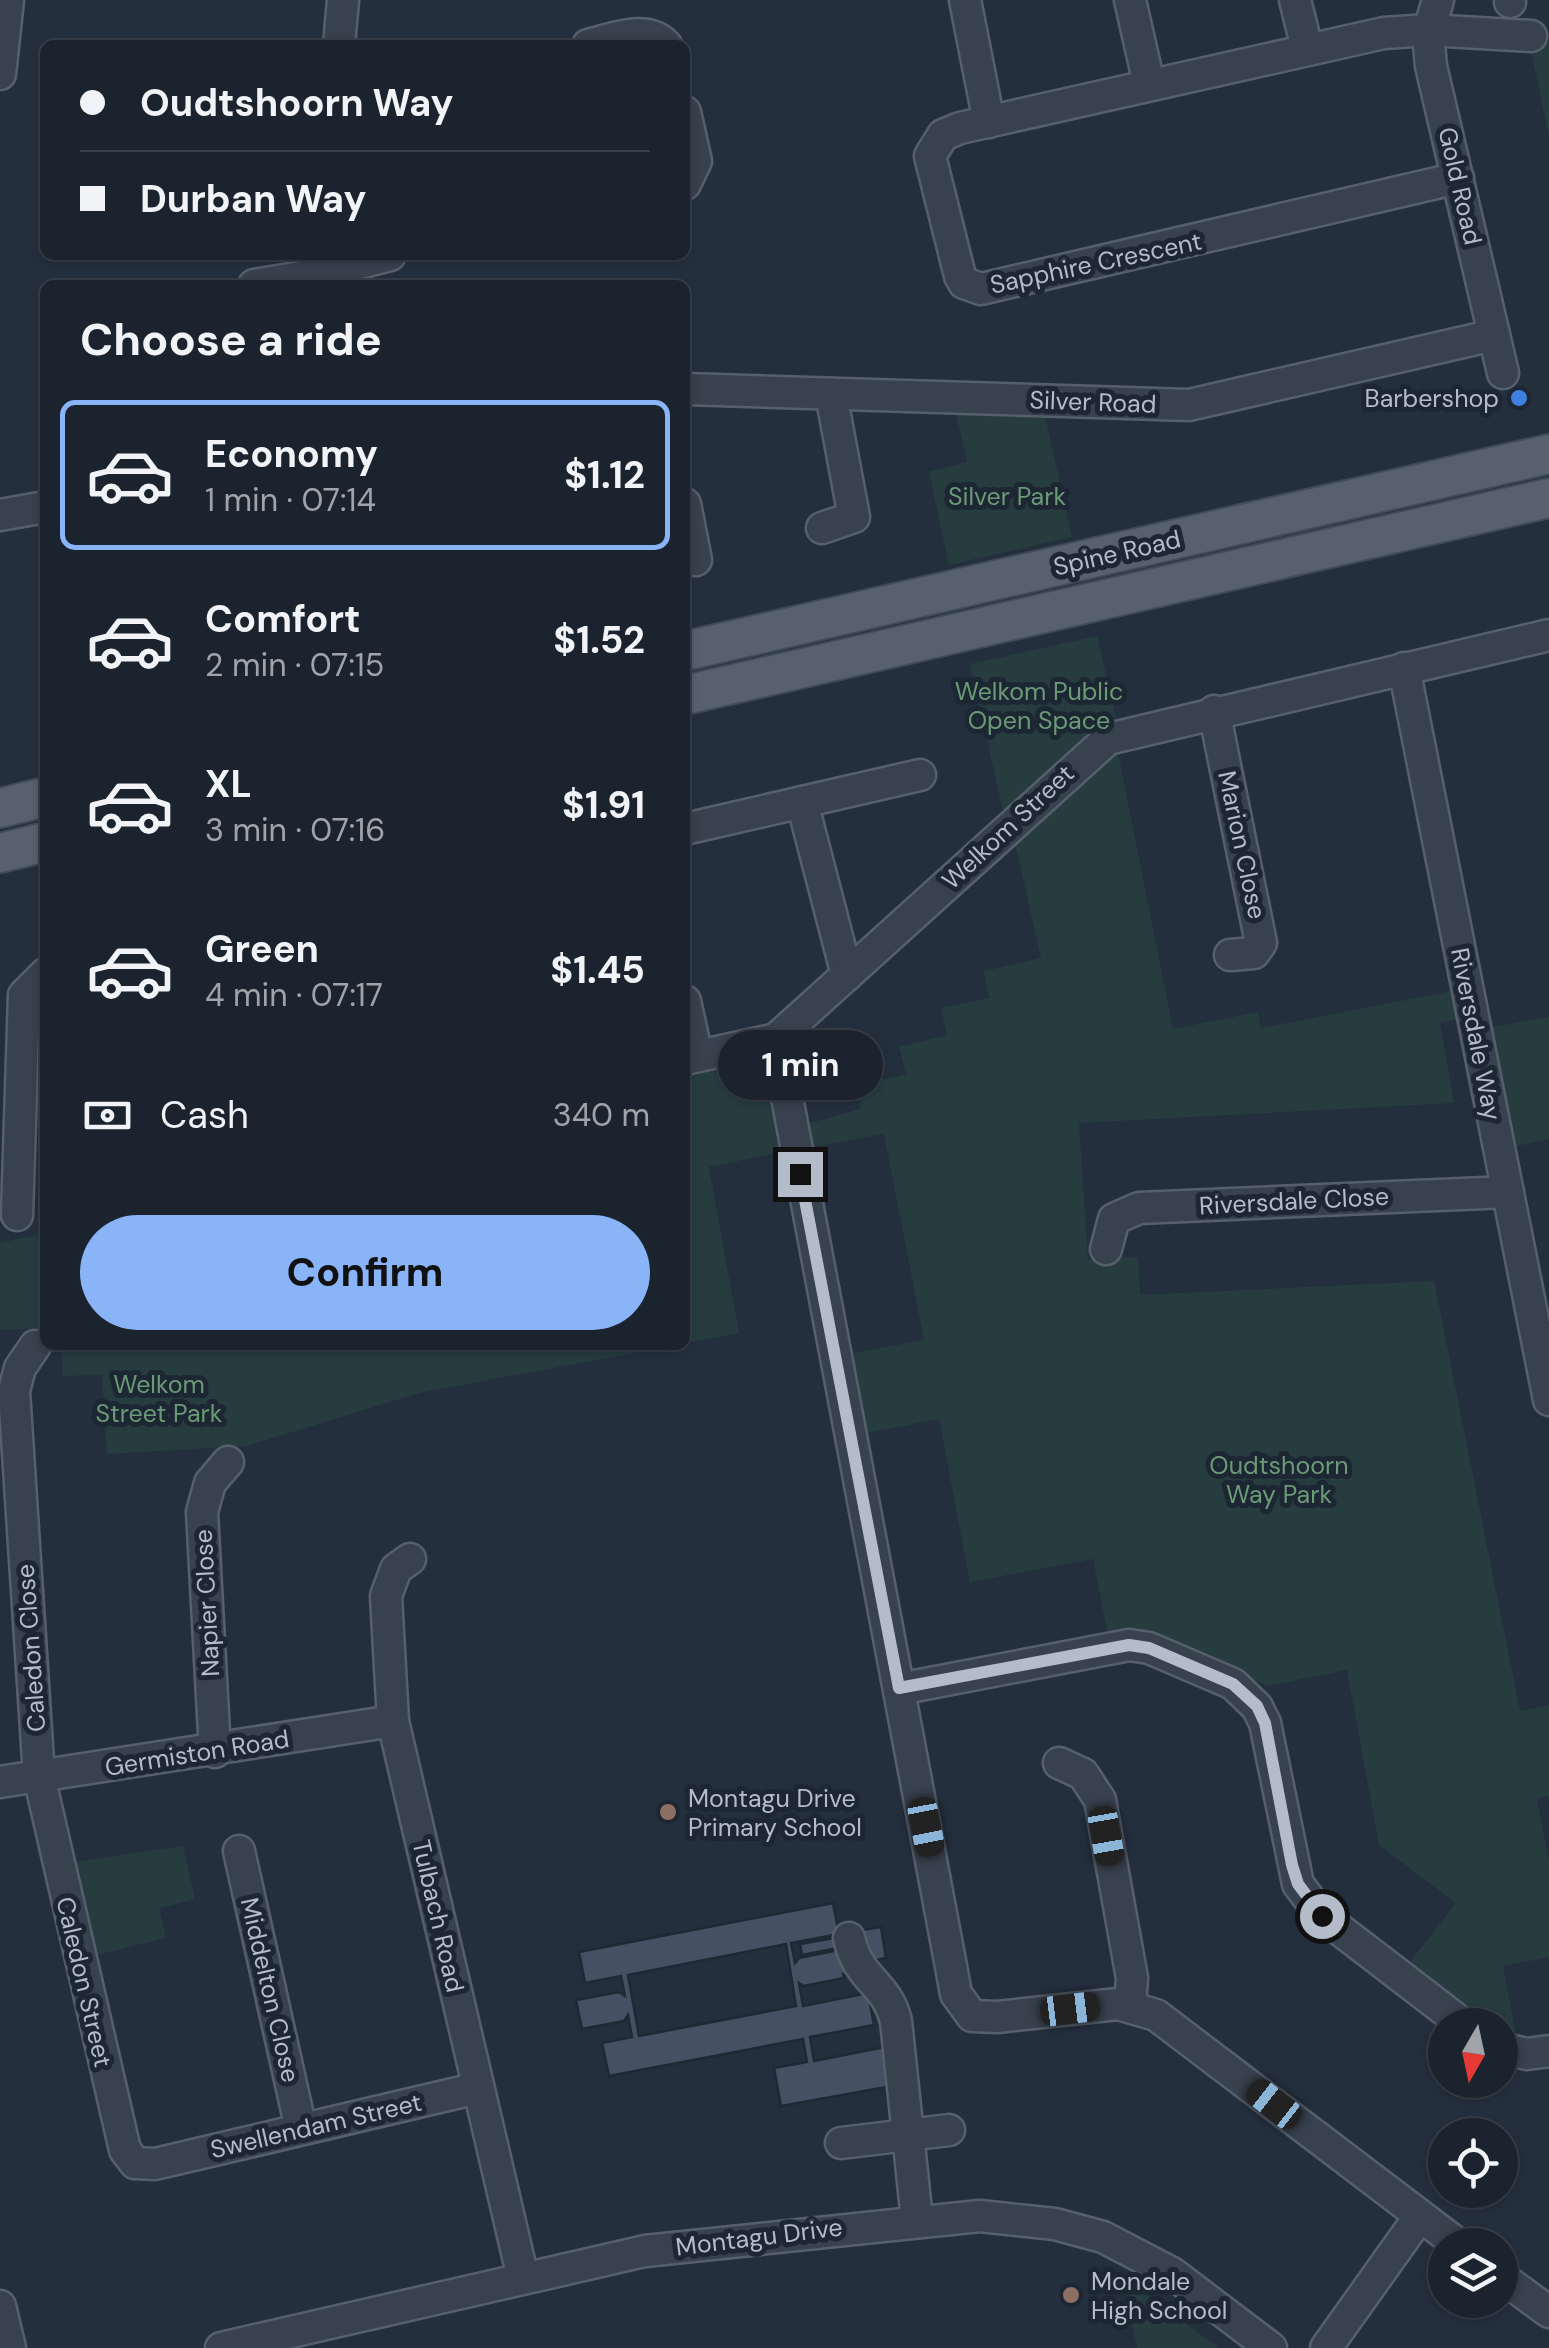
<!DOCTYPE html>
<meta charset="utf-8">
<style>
body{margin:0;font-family:"DM Sans",sans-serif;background:#282f3a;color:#f1f3f6;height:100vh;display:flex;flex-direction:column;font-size:38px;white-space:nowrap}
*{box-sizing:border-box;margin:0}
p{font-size:32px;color:#a0a4aa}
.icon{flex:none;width:55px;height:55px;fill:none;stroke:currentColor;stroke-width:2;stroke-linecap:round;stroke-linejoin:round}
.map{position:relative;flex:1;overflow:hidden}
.panel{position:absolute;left:40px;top:280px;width:650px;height:1070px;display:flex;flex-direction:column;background:#1b232e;border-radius:15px;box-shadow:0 2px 8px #0004,0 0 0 2px #39404a}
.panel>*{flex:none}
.top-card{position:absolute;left:40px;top:40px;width:650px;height:220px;border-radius:15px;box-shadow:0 2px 8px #0004,0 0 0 2px #39404a;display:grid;align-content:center;height:220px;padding:0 40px;background:#1b232e}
.needle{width:65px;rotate:189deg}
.tools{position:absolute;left:1428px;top:2008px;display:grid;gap:20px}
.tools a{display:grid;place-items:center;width:90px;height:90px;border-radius:50%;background:#1b232e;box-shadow:0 2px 8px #0004,0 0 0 2px #39404a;font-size:50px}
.end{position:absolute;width:45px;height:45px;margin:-22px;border:12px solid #b4bcc9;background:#111;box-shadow:0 0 0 5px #111}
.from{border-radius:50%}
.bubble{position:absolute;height:70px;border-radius:35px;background:#1b232e;box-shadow:0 2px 8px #0004,0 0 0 2px #39404a;font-size:32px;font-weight:700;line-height:70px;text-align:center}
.car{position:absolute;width:30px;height:60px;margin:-30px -15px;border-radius:12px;box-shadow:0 0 8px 2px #0007;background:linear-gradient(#222 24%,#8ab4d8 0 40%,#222 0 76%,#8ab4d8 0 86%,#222 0)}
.top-card b{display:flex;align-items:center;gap:35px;height:95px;font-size:38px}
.top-card b+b{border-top:2px solid #39404a}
.top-card i{width:25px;height:25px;background:#f1f3f6}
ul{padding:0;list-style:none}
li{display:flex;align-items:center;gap:30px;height:150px;margin:0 20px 15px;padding:0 20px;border:5px solid transparent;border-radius:15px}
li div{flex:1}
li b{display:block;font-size:38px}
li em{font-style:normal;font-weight:700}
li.on{border-color:#8ab4f8}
li>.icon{width:90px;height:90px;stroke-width:1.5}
h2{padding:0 40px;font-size:45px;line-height:120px}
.pay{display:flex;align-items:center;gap:25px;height:110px;padding:0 40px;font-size:38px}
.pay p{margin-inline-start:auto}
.cta{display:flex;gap:20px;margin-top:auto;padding:20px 40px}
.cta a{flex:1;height:115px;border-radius:60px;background:#8ab4f8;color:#111;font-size:40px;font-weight:700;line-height:115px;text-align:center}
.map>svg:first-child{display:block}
.green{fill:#263c3f}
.building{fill:#455162;stroke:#1f2835;stroke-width:2.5;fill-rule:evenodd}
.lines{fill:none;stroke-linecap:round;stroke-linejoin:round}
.minor-casing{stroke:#565f6c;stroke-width:35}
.major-casing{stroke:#414a57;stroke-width:42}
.minor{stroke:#38414e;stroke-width:30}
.major{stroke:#56606e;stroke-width:38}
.route{stroke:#b4bcc9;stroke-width:12}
.shop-dot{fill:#3f7fe0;stroke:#1d2633;stroke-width:4}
.education-dot{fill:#8d6e63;stroke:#1d2633;stroke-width:4}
.labels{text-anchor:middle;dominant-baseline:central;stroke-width:10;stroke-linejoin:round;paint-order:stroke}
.street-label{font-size:25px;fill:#b4bcc9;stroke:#1d2633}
.poi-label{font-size:25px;fill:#b4bcc9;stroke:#1d2633;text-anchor:start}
.park-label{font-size:25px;fill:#6b9a76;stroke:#1d2633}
</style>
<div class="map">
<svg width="1549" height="2348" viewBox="0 0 1549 2348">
<rect width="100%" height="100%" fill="#242f3e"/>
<g class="green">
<polygon points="1549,42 1549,136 1531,51"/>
<polygon points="956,413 1045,415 1072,537 949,565 929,472 967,462"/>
<polygon points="1097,636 1116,717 1097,727 1003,811 970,664"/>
<polygon points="1117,747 1173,1029 1258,1012 1261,1028 1452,991 1457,1019 1440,1023 1454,1103 1079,1123 1088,1259 1138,1257 1140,1295 1434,1281 1520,1711 1549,1705 1549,1796 1537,1799 1549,1860 1549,1957 1503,1966 1516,2035 1495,2025 1410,1962 1456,1903 1379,1845 1347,1670 1267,1686 1166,1636 1107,1630 1093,1559 970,1582 939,1419 867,1433 853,1353 924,1340 884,1134 807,1148 802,1125 861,1109 857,1086 906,1074 899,1047 947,1035 941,1008 989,998 984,971 1041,958 1014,839"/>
<polygon points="1549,1017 1549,1139 1516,1146 1493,1027"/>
<polygon points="751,1059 768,1066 786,1151 709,1167 739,1333 685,1343 685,1074"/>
<polygon points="45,1233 45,1328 0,1330 0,1243"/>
<polygon points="61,1345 676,1345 419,1393 247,1446 107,1454 102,1375 63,1376"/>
<polygon points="183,1846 195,1899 159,1908 166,1938 96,1955 74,1862"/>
<polygon points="1123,2277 1219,2348 1137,2348"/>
</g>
<g class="building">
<path d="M833 1903 839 1934 791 1943 795 1963 799 1958 839 1950 851 1972 843 1974 844 1978 804 1986 799 1983 803 2006 868 1993 874 2025 810 2037 814 2061 885 2047 892 2086 781 2106 774 2068 807 2062 803 2039 609 2076 602 2043 632 2037 628 2015 624 2021 582 2029 576 2000 619 1992 625 1996 621 1976 585 1983 579 1952ZM786 1944 796 2006 639 2036 628 1975Z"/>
<polygon points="881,1927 886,1958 860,1963 855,1931"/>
<polygon points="840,1937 843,1947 802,1955 800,1944"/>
</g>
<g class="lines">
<g class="minor-casing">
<g id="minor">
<polyline points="965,0 989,122"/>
<polyline points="1130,0 1149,84"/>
<polyline points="1295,0 1307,48"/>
<polyline points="1438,0 1428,34 1431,66 1503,373"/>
<polyline points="1510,2 1510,0"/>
<polyline points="339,45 343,0"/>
<path d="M588 45C613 39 647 24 666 45"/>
<polyline points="0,74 8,0"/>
<polyline points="685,112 696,161 685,184"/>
<polyline points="1458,178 981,289 964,283 960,276 930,156 943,135 960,128 1384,33 1429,30 1531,36"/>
<polyline points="254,285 314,275 390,255"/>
<polyline points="685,389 1189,405 1494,335"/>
<polyline points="685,504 696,560"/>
<polyline points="0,515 45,507"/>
<polyline points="822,528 854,517 831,394"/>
<polyline points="1404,668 1549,1400"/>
<polyline points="1214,711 1261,943 1254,953 1230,955"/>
<polyline points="802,802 847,975"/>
<polyline points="685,829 920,775"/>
<polyline points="685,1001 697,1056"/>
<polyline points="776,1039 950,1961 956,1994 972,2016 997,2017 1118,2004 1156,2015 1459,2245"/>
<polyline points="685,1059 776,1039 1108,739 1549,635"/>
<polyline points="17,1215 24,995 45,974"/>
<polyline points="1106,1249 1114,1219 1139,1208 1508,1192"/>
<polyline points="35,1346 20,1368 14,1391 39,1776 125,2150 135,2163 155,2164 478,2088"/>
<polyline points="410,1559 396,1569 386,1596 393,1721 523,2278"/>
<polyline points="899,1689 1129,1645 1149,1648 1233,1684 1257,1707 1265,1723 1298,1884 1322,1916 1464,2025"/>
<polyline points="215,1752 202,1512 210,1483 228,1462"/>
<polyline points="1059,1763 1083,1774 1100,1800 1132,1978 1130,2006"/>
<polyline points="0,1782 393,1721"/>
<polyline points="239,1851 301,2129"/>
<path d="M849 1938C859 1982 886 1981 896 2021L917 2220"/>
<polyline points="1500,2048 1527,2054 1549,2051"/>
<polyline points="841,2143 949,2130"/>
<polyline points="1500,2276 1549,2312"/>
<polyline points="0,2306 10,2348"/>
<polyline points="221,2348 645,2251 980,2216 1055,2224 1103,2237 1172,2273 1271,2348"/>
<polyline points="1326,2348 1420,2216"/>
</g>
</g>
<g class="major-casing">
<g id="major">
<polyline points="685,651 1549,454"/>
<polyline points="685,695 1549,498"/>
<polyline points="0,808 45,797"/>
<polyline points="0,853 45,842"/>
</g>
</g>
<use href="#minor" class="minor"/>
<use href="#major" class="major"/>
</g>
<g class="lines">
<polyline class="route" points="800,1174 899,1688 1129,1645 1149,1648 1233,1684 1257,1706 1265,1723 1292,1865 1298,1884 1322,1916"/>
</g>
<circle class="shop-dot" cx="1519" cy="398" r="10"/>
<g class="education-dot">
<circle cx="668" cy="1812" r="10"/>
<circle cx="1071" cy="2295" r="10"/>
</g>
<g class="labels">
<g class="street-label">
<text transform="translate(1460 186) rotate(77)">Gold Road</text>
<text transform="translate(1096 263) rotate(-12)">Sapphire Crescent</text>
<text transform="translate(1093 402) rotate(2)">Silver Road</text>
<text transform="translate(1117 553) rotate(-13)">Spine Road</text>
<text transform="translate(1008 827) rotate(-43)">Welkom Street</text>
<text transform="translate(1242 845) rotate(78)">Marion Close</text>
<text transform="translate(1476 1034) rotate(79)">Riversdale Way</text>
<text transform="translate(1294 1201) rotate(-3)">Riversdale Close</text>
<text transform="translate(207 1603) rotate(-93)">Napier Close</text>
<text transform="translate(31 1648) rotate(-94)">Caledon Close</text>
<text transform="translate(197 1753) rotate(-9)">Germiston Road</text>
<text transform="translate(438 1916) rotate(77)">Tulbach Road</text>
<text transform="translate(84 1982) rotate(77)">Caledon Street</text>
<text transform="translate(270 1990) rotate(77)">Middelton Close</text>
<text transform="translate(316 2126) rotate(-13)">Swellendam Street</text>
<text transform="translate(759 2237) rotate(-7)">Montagu Drive</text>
</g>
<g class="poi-label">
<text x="1499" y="398" text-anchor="end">Barbershop</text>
<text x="688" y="1798">Montagu Drive<tspan x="688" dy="29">Primary School</tspan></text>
<text x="1091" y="2281">Mondale<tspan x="1091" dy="29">High School</tspan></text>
</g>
<g class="park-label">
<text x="1007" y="496">Silver Park</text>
<text x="1039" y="691">Welkom Public<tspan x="1039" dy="29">Open Space</tspan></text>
<text x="159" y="1384">Welkom<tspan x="159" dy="29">Street Park</tspan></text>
<text x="1279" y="1465">Oudtshoorn<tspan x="1279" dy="29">Way Park</tspan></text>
</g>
</g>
</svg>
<div class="tools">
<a><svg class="needle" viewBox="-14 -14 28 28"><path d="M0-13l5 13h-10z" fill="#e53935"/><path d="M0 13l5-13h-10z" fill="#a0a4aa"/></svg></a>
<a><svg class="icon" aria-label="locate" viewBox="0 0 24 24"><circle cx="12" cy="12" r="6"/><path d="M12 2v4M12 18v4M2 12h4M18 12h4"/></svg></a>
<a><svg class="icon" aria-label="layers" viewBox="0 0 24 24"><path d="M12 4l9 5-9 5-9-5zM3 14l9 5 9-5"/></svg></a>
</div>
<i class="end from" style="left:1322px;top:1916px"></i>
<i class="end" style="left:800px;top:1174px"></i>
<div class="bubble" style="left:718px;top:1030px;width:165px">1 min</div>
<i class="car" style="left:926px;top:1827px;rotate:169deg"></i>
<i class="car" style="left:1106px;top:1836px;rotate:170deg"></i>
<i class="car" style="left:1070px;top:2009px;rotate:83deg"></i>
<i class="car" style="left:1274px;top:2104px;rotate:308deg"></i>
<div class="top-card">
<b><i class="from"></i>Oudtshoorn Way</b>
<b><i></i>Durban Way</b>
</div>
<section class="panel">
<h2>Choose a ride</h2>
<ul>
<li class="on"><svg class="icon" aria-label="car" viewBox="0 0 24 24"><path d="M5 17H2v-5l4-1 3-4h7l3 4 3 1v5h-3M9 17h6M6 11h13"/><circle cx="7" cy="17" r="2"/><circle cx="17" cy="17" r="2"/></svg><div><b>Economy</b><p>1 min · 07:14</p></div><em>$1.12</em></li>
<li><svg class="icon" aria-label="car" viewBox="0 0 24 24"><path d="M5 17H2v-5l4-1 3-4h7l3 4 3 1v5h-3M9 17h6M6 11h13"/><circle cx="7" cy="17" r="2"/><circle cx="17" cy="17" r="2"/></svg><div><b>Comfort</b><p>2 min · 07:15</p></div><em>$1.52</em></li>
<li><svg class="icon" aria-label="car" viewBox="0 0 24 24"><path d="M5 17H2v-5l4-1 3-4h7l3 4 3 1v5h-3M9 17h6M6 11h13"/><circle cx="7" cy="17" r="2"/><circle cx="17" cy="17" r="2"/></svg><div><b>XL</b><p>3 min · 07:16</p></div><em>$1.91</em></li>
<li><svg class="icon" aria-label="car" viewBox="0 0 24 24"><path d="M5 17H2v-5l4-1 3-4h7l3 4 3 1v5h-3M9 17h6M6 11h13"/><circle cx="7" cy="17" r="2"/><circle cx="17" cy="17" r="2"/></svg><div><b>Green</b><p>4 min · 07:17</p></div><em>$1.45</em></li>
</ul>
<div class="pay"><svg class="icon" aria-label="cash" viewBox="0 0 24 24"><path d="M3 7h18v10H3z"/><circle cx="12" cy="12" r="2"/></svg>Cash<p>340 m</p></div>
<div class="cta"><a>Confirm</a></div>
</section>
</div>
